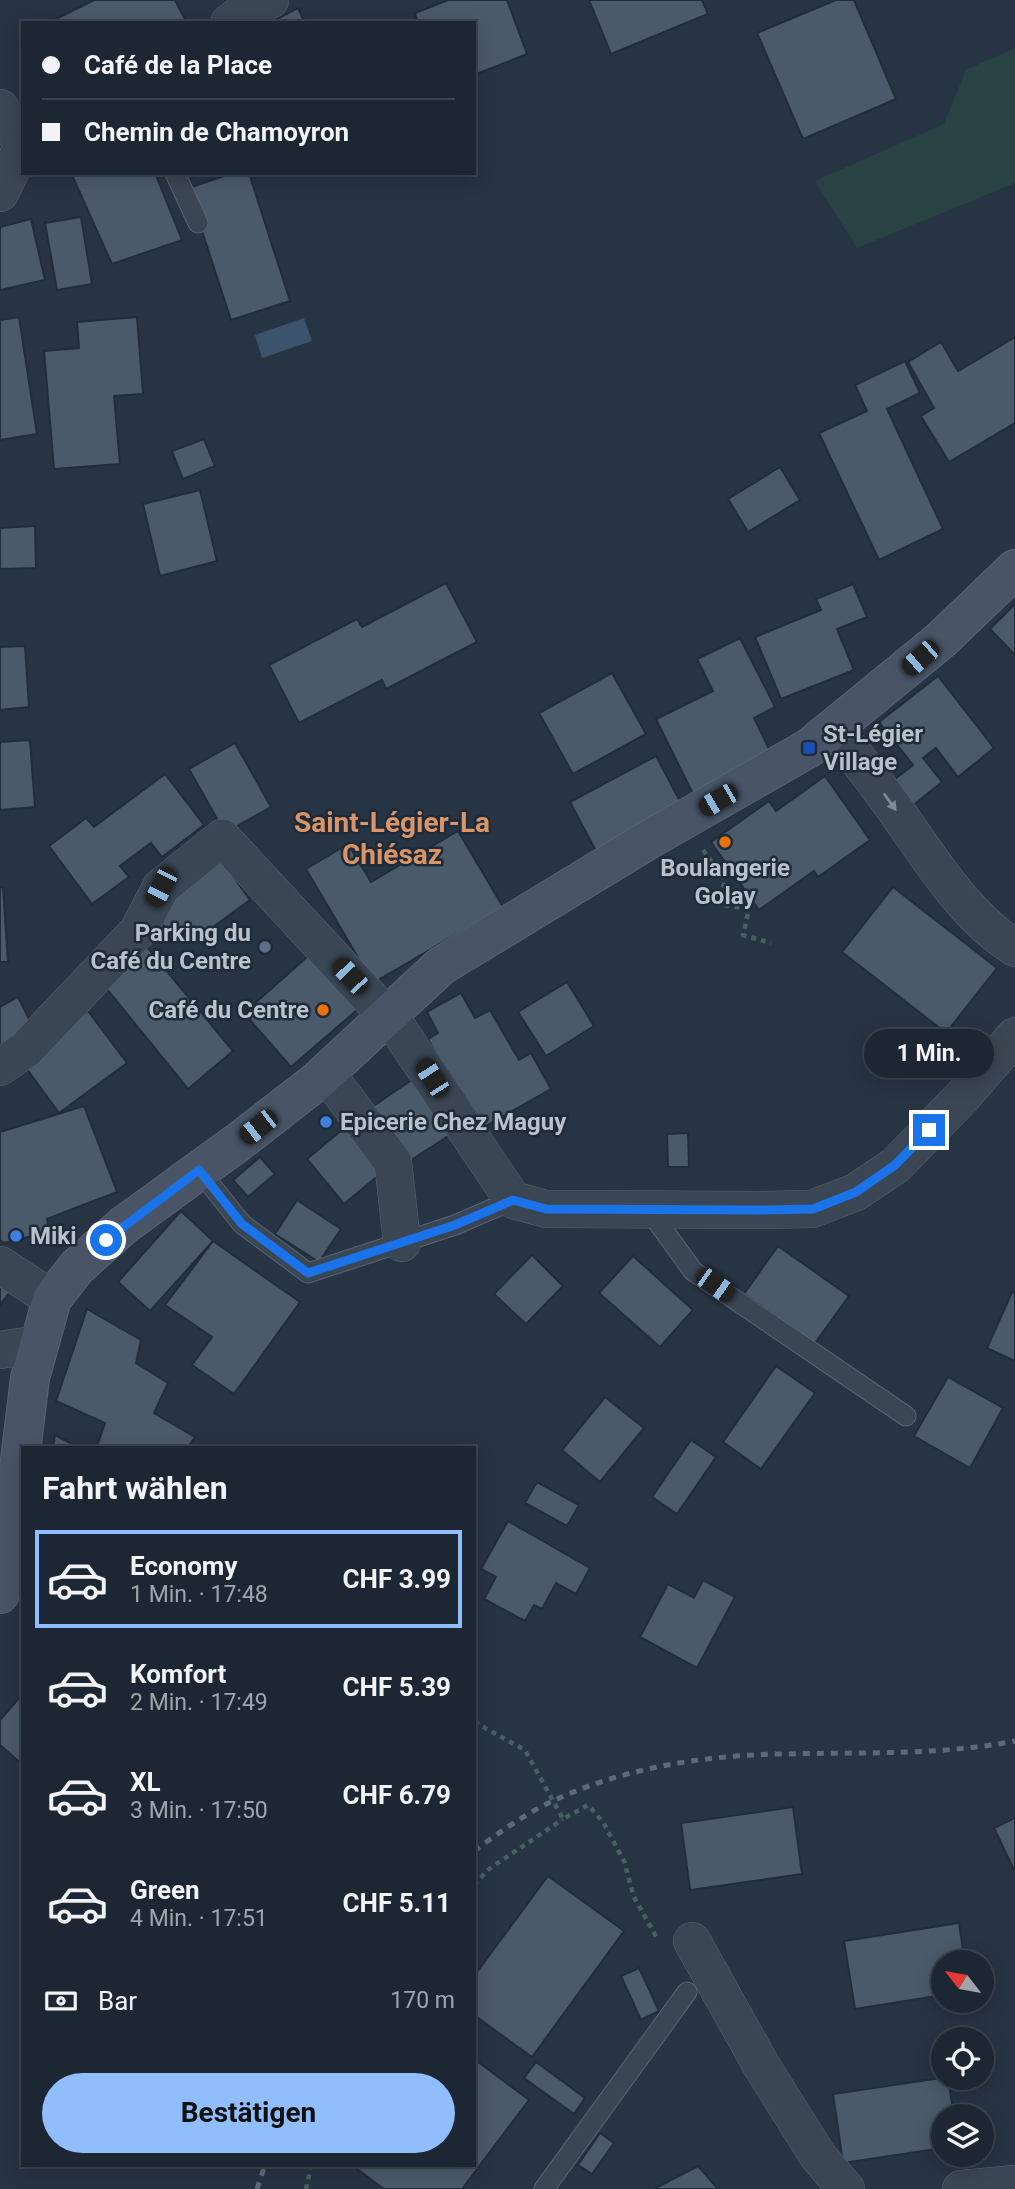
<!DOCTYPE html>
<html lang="de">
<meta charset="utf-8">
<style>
body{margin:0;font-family:Roboto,sans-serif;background:#252f3b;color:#f1f3f6;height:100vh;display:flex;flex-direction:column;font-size:26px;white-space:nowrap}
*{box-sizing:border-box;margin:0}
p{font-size:23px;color:#a0a5ac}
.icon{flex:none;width:38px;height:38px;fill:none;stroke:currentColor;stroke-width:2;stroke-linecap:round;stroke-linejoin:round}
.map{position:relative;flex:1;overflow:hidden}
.side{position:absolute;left:21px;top:1446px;width:455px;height:721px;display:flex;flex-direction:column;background:#1d2733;border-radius:0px;box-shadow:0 4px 18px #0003,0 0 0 2px #3b444e}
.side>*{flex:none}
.top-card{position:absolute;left:21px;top:21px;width:455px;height:154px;border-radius:0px;box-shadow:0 4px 18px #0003,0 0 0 2px #3b444e;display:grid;align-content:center;height:154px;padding:0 21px;background:#1d2733}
.needle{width:46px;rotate:301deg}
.fabs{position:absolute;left:931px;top:1950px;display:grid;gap:14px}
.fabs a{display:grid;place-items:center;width:63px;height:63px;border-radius:50%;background:#1d2733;box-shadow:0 4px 18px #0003,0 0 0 2px #3b444e;font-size:35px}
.end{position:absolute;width:32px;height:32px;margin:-16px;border:9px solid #1a73e8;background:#fff;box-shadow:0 0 0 4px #fff}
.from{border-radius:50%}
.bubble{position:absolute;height:49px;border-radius:24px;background:#1d2733;box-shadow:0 4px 18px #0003,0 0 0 2px #3b444e;font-size:23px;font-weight:700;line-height:49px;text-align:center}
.car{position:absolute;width:21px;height:42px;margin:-21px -10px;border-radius:9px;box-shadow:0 0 5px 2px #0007;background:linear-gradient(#222 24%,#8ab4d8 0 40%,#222 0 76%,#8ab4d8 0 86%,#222 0)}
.top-card b{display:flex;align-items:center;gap:24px;height:66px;font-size:26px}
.top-card b+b{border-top:2px solid #3b444e}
.top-card i{width:18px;height:18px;background:#f1f3f6}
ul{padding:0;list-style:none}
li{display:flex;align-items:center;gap:21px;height:98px;margin:0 14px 10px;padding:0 7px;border:4px solid transparent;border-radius:0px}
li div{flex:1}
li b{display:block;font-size:26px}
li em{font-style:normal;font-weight:700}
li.active{border-color:#90bdfb}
li>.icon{width:63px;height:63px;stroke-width:1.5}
h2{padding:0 21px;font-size:32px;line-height:84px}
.pay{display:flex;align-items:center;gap:18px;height:77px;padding:0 21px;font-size:26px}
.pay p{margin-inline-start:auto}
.button{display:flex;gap:14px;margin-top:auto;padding:14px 21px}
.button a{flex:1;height:80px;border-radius:42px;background:#90bdfb;color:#111;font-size:28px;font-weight:700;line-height:80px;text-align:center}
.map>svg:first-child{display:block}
.green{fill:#294345}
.water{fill:#3c536d}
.building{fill:#4b5a6a;stroke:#222d3b;stroke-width:2}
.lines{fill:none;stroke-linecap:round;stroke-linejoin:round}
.service-casing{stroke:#5a6471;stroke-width:21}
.minor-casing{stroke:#5a6471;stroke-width:38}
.secondary-casing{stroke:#5a6471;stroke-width:40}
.path{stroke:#476061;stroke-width:4.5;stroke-dasharray:5 5;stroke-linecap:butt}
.service{stroke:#3b4654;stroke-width:19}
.minor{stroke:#3b4654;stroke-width:37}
.secondary{stroke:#495567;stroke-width:38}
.rail{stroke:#5d6a7b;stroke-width:5;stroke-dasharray:7 7;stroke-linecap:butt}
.oneway{fill:#808a97}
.route{stroke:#1a73e8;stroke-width:9}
.transit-dot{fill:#1a4fb4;stroke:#202b39;stroke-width:2.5}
.food-dot{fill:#e8710a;stroke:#202b39;stroke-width:2.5}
.service-dot{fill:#5c6f8a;stroke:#202b39;stroke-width:2.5}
.shop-dot{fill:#3f7fe0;stroke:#202b39;stroke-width:2.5}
.labels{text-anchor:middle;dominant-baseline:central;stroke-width:5;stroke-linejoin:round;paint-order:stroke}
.poi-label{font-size:24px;font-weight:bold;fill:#b9c1cd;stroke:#202b39;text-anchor:start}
.quarter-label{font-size:28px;font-weight:bold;fill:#d99567;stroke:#202b39}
</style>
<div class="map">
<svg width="1015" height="2189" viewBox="0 0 1015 2189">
<rect width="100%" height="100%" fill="#273444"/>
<polygon class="green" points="1015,48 1015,183 857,248 815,181 944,124 966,70"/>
<polygon class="water" points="304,318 312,341 262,358 255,335"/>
<g class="building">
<polygon points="94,0 175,0 187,23 48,23"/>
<polygon points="448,0 507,0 527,54 474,75 474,23 418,23 415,13"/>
<polygon points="589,0 702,0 708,14 611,54"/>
<polygon points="836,0 854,0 896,99 803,139 757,33"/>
<polygon points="298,8 305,23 269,23"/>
<polygon points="71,173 155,173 182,240 112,264"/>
<polygon points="233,173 249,173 290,301 231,320 188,188"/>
<polygon points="81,217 92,284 57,290 45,223"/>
<polygon points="31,219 45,280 0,290 0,227"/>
<polygon points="19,317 37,434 0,440 0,320"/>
<polygon points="137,317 143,394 114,396 120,464 54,469 44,351 79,348 77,322"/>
<polygon points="1015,337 1015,423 949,462 921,416 934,408 908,362 941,342 958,371"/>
<polygon points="905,361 920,393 887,409 943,529 879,560 819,433 867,411 855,385"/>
<polygon points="204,439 215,466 183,479 172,451"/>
<polygon points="780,467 800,500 748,532 728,499"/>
<polygon points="200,490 217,561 160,576 143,504"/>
<polygon points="35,526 36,568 0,569 0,528"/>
<polygon points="446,583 477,642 386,689 382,680 299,723 269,665 357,619 362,627"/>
<polygon points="853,584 867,617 837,629 854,670 781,699 755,637 821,610 816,599"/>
<polygon points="1015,604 1015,655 990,629"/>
<polygon points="740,638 775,707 754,718 773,757 694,796 656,719 713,691 697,659"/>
<polygon points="25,646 29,707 0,710 0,647"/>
<polygon points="612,673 646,734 573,774 539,713"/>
<polygon points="938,676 994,748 958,777 936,748 923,758 942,782 907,810 887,785 913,765 879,722"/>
<polygon points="30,740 35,807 0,810 0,742"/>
<polygon points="235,743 271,807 225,833 189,769"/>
<polygon points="656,756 683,807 597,853 570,802"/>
<polygon points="165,774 204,825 162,857 151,843 120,866 129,877 92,904 49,846 86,818 94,827"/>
<polygon points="825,776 870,840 818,877 814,871 759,910 711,842 769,801 776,811"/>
<polygon points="458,831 503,907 373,983 306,869 348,844 371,882"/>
<polygon points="221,860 250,900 195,940 186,926 172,937 152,910"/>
<polygon points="0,887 3,887 8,962 0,962"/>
<polygon points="893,887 997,968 946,1033 842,952"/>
<polygon points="146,946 233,1051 188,1089 102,983"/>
<polygon points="316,949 364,1004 291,1067 244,1013"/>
<polygon points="567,982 594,1026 546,1056 518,1012"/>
<polygon points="461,993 475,1018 490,1010 519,1060 531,1053 551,1089 479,1130 428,1039 438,1033 427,1012"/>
<polygon points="18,997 36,1033 0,1052 0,1007"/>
<polygon points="88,1011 127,1063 59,1113 21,1061"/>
<polygon points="419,1075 456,1131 408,1162 372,1107"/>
<polygon points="84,1106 117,1192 47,1219 49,1232 3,1243 0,1240 0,1132"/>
<polygon points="349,1124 386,1169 344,1204 307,1159"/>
<polygon points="688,1133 689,1167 668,1167 667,1134"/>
<polygon points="260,1157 275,1174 248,1197 233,1180"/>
<polygon points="297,1200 341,1229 319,1262 275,1234"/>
<polygon points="181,1211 213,1241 150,1311 118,1282"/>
<polygon points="213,1241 300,1302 234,1394 192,1365 212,1337 165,1305"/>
<polygon points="778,1246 849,1296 815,1343 744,1294"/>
<polygon points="532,1255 563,1286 526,1324 494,1294"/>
<polygon points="633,1256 693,1310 660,1347 599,1293"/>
<polygon points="0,1278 13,1288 0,1305"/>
<polygon points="1012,1292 1015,1293 1015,1361 987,1348"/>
<polygon points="87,1309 141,1340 136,1363 168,1383 154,1413 195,1437 188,1447 97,1447 105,1423 56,1401"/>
<polygon points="776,1366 815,1393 761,1469 723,1442"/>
<polygon points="948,1377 1003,1408 970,1468 914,1436"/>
<polygon points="605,1397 644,1428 600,1482 562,1450"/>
<polygon points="55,1435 78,1447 53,1447"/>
<polygon points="691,1440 716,1457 677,1514 652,1497"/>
<polygon points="537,1482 579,1505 567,1526 525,1503"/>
<polygon points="508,1521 590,1568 576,1594 556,1583 542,1609 534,1605 525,1621 484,1599 496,1577 481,1569"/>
<polygon points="703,1580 735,1597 697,1668 640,1637 668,1584 694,1598"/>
<polygon points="20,1697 23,1699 23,1765 0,1745 0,1720"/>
<polygon points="793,1807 802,1874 690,1890 681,1823"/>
<polygon points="1015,1818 1015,1872 994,1828"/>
<polygon points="548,1876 624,1931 532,2057 474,2015 474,1976"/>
<polygon points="959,1923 965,1962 943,1962 943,1995 855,2009 844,1941"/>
<polygon points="639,1968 659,2011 641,2020 621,1976"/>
<polygon points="474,2059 529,2100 462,2189 384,2189 357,2169 360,2165 474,2165"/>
<polygon points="536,2062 585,2098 574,2114 524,2078"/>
<polygon points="948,2077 954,2116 943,2116 943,2148 843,2163 833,2094"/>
<polygon points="600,2133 614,2143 592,2174 578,2165"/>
<polygon points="698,2166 718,2189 654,2189"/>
</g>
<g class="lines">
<g class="service-casing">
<g id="service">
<polyline points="175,173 198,223"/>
<polyline points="199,1170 242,1224 308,1273 455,1225 513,1200"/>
<polyline points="649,1210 693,1271 906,1416"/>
<polyline points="544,2189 687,1992"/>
</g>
</g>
<g class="minor-casing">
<g id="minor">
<polyline points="229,23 246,10 270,0"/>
<polyline points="0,108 23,145"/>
<polyline points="0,193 23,145"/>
<path d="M834 728C856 757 878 785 899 815 933 863 965 916 1015 948"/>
<polyline points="0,1067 26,1049 138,931 161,887 222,838 397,1027 513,1200 546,1209 761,1210 812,1209 856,1192 896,1165 963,1096 1015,1036"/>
<polyline points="326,1073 393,1162 402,1243"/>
<polyline points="0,1265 52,1299"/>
<polyline points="0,1350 38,1344"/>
<polyline points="692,1941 761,2065 818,2156 846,2189"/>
<polyline points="961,2189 1015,2184"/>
</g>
</g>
<g class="secondary-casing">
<polyline id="secondary" points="0,1594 8,1559 30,1378 52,1299 77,1267 124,1225 237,1143 316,1082 441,966 650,839 809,748 941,640 1015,569"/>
</g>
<g class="path">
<polyline points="703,850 725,881 717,904 749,909 743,935 771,943"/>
<polyline points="474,1722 525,1750 563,1819 588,1805 603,1822 624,1861 634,1897 657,1938"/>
<polyline points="474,1885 489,1869 563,1819"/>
<polyline points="306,2189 311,2165"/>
</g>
<use href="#service" class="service"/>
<use href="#minor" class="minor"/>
<use href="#secondary" class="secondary"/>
<g class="rail">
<path d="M474 1851C500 1832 526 1813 555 1800 624 1768 701 1756 777 1754 857 1752 937 1756 1015 1741"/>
<polyline points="257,2189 265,2165"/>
</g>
</g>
<defs><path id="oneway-solid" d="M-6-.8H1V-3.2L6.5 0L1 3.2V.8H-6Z" transform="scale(1.75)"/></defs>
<use class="oneway" href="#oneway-solid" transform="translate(890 802) rotate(54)"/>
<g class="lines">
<polyline class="route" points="106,1240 199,1170 242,1224 308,1273 455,1225 513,1200 546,1209 761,1210 813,1209 856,1192 895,1165 929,1130"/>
</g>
<rect class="transit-dot" x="802" y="741" width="14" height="14" rx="3.5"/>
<g class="food-dot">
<circle cx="725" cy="842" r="7"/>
<circle cx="323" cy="1010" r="7"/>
</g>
<circle class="service-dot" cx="265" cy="947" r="7"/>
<g class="shop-dot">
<circle cx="326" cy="1122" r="7"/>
<circle cx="16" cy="1236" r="7"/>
</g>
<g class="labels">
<g class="poi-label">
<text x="823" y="734">St-Légier<tspan x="823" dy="28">Village</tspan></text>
<text x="725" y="868" text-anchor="middle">Boulangerie<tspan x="725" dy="28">Golay</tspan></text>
<text x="251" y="933" text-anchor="end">Parking du<tspan x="251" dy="28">Café du Centre</tspan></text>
<text x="309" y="1010" text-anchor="end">Café du Centre</text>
<text x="340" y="1122">Epicerie Chez Maguy</text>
<text x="30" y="1236">Miki</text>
</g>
<g class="quarter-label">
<text x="392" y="822">Saint-Légier-La<tspan x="392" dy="32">Chiésaz</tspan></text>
</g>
</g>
</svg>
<div class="fabs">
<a><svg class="needle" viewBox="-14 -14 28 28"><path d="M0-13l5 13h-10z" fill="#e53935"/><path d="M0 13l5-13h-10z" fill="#a0a5ac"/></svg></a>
<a><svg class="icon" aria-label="locate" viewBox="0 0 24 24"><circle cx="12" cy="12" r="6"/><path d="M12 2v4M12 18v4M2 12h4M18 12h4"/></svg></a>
<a><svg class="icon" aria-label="layers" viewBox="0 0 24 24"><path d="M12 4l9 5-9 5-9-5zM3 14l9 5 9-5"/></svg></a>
</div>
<i class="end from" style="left:106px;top:1240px"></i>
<i class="end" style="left:929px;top:1130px"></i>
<div class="bubble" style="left:864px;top:1029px;width:130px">1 Min.</div>
<i class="car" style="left:920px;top:658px;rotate:229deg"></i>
<i class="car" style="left:718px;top:800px;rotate:240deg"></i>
<i class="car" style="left:161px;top:887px;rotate:207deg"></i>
<i class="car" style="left:350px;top:976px;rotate:317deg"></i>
<i class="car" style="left:432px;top:1078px;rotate:327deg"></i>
<i class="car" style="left:258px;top:1127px;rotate:232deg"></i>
<i class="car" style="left:715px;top:1285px;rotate:125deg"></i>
<div class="top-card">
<b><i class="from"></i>Café de la Place</b>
<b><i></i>Chemin de Chamoyron</b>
</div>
<section class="side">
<h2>Fahrt wählen</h2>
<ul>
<li class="active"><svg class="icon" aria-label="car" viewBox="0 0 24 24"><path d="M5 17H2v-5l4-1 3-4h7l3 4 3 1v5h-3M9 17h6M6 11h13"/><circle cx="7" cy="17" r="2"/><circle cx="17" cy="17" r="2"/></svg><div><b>Economy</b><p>1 Min. · 17:48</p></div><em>CHF 3.99</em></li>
<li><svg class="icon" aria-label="car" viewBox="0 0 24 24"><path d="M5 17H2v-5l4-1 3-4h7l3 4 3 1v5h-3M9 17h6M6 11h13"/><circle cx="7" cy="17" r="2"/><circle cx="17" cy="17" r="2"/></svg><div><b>Komfort</b><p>2 Min. · 17:49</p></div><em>CHF 5.39</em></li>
<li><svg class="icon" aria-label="car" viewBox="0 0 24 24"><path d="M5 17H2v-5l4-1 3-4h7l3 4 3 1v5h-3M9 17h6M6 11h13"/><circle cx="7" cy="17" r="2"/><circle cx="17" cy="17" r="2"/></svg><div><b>XL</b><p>3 Min. · 17:50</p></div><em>CHF 6.79</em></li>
<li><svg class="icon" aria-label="car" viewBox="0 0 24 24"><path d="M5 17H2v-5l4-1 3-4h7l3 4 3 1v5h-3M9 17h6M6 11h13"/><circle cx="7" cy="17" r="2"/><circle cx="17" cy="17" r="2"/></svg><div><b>Green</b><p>4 Min. · 17:51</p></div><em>CHF 5.11</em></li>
</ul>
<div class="pay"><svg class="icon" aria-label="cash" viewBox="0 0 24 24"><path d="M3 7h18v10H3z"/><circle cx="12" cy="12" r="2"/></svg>Bar<p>170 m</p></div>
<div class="button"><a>Bestätigen</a></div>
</section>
</div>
